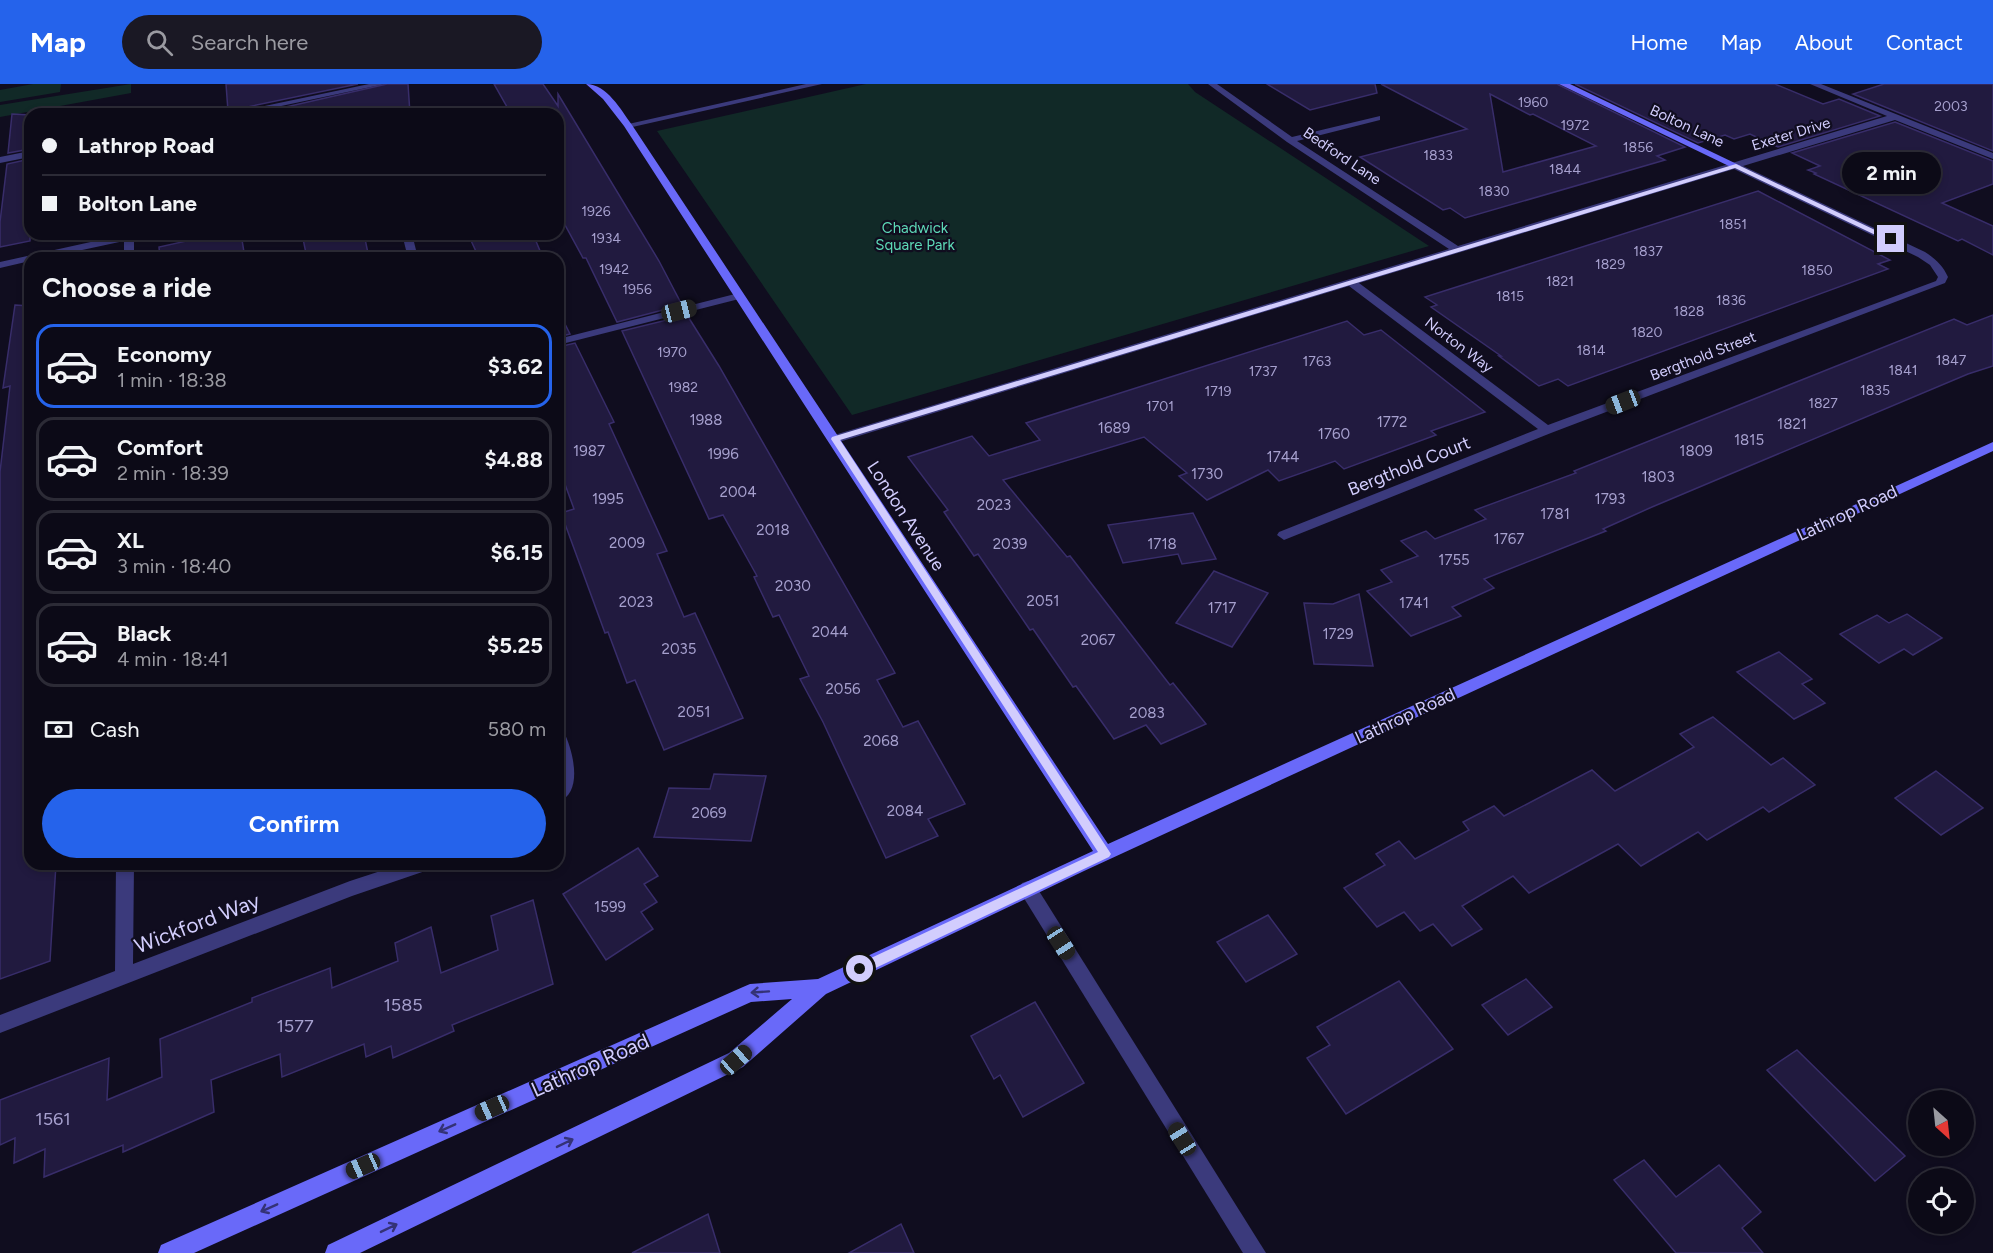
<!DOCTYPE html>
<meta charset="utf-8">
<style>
body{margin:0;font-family:Figtree,sans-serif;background:#1a1824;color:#f1f3f6;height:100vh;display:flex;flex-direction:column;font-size:22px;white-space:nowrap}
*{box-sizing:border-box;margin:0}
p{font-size:20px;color:#9a9aa1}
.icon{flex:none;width:33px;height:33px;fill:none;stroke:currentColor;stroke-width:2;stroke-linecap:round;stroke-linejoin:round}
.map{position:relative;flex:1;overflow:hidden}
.drawer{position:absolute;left:24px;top:168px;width:540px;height:618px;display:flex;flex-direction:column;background:#0c0a17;border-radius:18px;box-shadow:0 3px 9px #0003,0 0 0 2px #2c2b36}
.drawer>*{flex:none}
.guide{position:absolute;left:24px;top:24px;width:540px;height:132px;border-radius:18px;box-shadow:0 3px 9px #0003,0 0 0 2px #2c2b36;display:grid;align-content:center;height:132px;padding:0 18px;background:#0c0a17}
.needle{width:39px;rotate:153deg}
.controls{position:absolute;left:1908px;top:1006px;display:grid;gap:12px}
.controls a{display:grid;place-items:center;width:66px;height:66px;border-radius:50%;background:#0c0a17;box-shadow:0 3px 9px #0003,0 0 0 2px #2c2b36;font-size:30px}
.end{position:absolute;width:27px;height:27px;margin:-14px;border:8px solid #d2cdfd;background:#111;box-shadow:0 0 0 3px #111}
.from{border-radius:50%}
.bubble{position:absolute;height:42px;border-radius:21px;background:#0c0a17;box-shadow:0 3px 9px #0003,0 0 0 2px #2c2b36;font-size:20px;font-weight:700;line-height:42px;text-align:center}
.car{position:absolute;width:18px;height:36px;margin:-18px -9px;border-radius:8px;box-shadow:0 0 4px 2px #0007;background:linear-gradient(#222 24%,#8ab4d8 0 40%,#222 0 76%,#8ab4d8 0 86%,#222 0)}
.guide b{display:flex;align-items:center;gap:21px;height:57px;font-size:22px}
.guide b+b{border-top:2px solid #2c2b36}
.guide i{width:15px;height:15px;background:#f1f3f6}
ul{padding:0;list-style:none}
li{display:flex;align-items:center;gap:18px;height:84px;margin:0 12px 9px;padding:0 6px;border:3px solid #2c2b36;border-radius:18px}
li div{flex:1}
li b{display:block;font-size:22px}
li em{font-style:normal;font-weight:700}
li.current{border-color:#2563eb}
li>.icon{width:54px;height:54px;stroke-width:1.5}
h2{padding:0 18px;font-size:27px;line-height:72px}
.pay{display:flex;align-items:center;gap:15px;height:66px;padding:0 18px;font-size:22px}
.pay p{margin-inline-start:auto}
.button{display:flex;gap:12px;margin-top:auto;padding:12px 18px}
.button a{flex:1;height:69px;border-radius:36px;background:#2563eb;color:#fff;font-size:24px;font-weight:700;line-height:69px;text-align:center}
header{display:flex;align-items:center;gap:36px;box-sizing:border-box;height:84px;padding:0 30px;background:#2563eb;color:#fff}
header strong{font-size:28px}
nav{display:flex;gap:33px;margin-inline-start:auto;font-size:21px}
.search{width:420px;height:54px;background:#1a1824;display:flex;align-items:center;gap:15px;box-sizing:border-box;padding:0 21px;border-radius:33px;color:#9a9aa1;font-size:22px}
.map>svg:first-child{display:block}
.green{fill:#112927}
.building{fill:#211a3f;stroke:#382d6a;stroke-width:1.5;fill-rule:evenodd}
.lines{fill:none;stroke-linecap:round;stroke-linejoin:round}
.lane{fill:#3b3a7c;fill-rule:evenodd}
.street{fill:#3b3a7c;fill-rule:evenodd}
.secondary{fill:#6969f9;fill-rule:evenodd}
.oneway{stroke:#343276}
.route{fill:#d2cdfd}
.labels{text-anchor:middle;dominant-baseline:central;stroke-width:4.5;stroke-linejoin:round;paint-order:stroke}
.far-number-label{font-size:14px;fill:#a6a0ce}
.far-street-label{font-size:15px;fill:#d2cdfd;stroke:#100d1f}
.far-park-label{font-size:15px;fill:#5dd9b7;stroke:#100d1f}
.number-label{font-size:15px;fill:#a6a0ce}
.street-label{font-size:18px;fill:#d2cdfd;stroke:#100d1f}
.near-number-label{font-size:18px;fill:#a6a0ce}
.near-street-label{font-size:21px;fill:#d2cdfd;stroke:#100d1f}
</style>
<header>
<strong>Map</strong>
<div class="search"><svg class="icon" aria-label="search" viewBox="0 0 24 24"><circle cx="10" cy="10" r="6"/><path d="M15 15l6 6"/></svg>Search here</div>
<nav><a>Home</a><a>Map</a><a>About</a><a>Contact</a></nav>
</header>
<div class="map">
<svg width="1993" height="1169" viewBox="0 0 1993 1169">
<rect width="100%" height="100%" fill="#100d1f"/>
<g class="green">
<polygon points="33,0 61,0 60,8 0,18 0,6"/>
<polygon points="131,0 131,9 0,33 0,21"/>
<polygon points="866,0 1188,0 1195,8 1429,162 852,331 657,47"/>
</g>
<g class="building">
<polygon points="226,0 358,0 228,27"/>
<polygon points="387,0 408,0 410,30 255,30"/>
<polygon points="494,0 543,0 558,22 558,10 659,177 682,221 617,238 586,174 583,174 558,128 558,30 511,30"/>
<polygon points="1267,0 1375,0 1377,9 1310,26"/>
<path d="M1381 0H1557L1685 63 1657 72 1665 76 1465 134 1450 124 1443 126 1360 73 1467 45ZM1490 10 1530 31 1533 30 1596 62 1503 88Z"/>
<polygon points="1575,0 1775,0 1823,20 1839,15 1880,32 1778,63 1750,50 1734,55 1725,51 1698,59"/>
<polygon points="1884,0 1993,0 1993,67 1853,10"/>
<polygon points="12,30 30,31 30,65 8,69"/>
<polygon points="1895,38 1993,77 1993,100 1942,119 1993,142 1993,171 1962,155 1958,157 1814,90 1816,89 1808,86 1820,82 1792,69"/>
<polygon points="30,75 30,157 0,163 0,138 7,80"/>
<polygon points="1758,107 1890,176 1878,180 1888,185 1568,302 1558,295 1539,302 1499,272 1501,272 1431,223 1437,221 1425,213"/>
<polygon points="218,150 241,150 245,174 160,174 159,163"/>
<polygon points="302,150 364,150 369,174 307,174"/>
<polygon points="468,150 533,150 543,174 479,174"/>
<polygon points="15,221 30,222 30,780 56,780 50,877 0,895 0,388 10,302 3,304"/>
<polygon points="558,226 570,250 558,253"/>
<polygon points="687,231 719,282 895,589 877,596 903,643 918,637 965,720 928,735 938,752 886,774 823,638 800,595 809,592 779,531 773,533 754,493 757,492 723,431 709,435 622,247"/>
<polygon points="1993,231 1993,282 1968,290 1652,423 1603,445 1606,447 1484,495 1494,504 1452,523 1461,532 1411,552 1367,507 1392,498 1381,486 1418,472 1401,457 1426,447 1435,455 1486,435 1475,426 1576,389 1574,387 1954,235 1967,241"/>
<polygon points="1347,237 1364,251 1381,246 1485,328 1431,347 1436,351 1344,385 1335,377 1279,397 1268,386 1207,416 1179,392 1187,389 1144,353 1003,396 1067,473 1070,472 1170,601 1173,599 1206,640 1161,660 1146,641 1114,655 1076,602 1073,603 1033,545 1030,546 978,470 974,472 944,428 948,426 908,373 972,352 989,372 1040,356 1026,339"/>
<polygon points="575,259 614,338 609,340 667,467 657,470 684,533 695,529 743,634 664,666 635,596 627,599 608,548 605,549 561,429 574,425 558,381 558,263"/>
<polygon points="1193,429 1216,475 1182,480 1178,470 1123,479 1108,441"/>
<polygon points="1214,487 1268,509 1232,563 1176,539"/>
<polygon points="1359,510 1373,582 1314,580 1304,519 1333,520"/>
<polygon points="1907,530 1942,554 1913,571 1904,565 1879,579 1840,550 1877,531 1889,539"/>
<polygon points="1779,568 1812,595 1802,600 1825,619 1794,635 1737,588"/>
<polygon points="1713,633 1771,681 1783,674 1815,701 1769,728 1763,723 1707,756 1698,748 1641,782 1618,760 1529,809 1513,792 1462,822 1482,845 1452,862 1433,840 1420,847 1404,828 1377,843 1344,804 1385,781 1376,770 1399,757 1415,775 1469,746 1463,738 1494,722 1504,732 1592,686 1615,707 1694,663 1680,650"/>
<polygon points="1936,687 1983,724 1941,751 1895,714"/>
<polygon points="714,690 766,692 751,757 654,753 669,704 710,705"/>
<polygon points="638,764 658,792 644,800 657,818 641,828 653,845 606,876 563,810"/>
<polygon points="533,816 553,900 452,941 454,947 393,974 391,962 366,973 364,960 282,993 280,970 211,996 214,1028 123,1068 123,1061 44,1093 45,1065 14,1079 15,1054 0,1061 0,1016 109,974 107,1016 162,993 160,955 252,918 252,914 330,884 332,904 398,877 395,859 431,843 441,889 498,866 491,832"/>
<polygon points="1268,831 1297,870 1246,898 1217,858"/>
<polygon points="1526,895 1552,923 1508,951 1482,921"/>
<polygon points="1399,897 1453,965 1346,1030 1307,974 1330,961 1317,943"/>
<polygon points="1035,918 1084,999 1023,1033 1000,991 994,995 971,952"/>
<polygon points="1797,966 1905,1072 1875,1097 1767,986"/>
<polygon points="1644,1076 1676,1113 1719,1081 1761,1128 1742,1144 1763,1169 1676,1169 1614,1096"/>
<polygon points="708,1130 720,1169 632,1169"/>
<polygon points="901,1140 914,1169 849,1169"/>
</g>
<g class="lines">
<polygon class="lane" points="1028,797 1034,799 1266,1169 1243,1169 1022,811 1019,805 1022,799"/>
<g class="street">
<polygon points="369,0 385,0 244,30 227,30"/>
<polygon points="806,0 822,0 628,44 624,41"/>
<path d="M1208 0H1217L1292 53 1380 32V36L1297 57 1458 162 1887 32 1810 0H1821L1993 69V75L1895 36 1743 82 1925 168C1936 175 1943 182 1948 193L1945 199 1551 349 1284 456 1277 451 1279 448 1538 345 1349 202 839 358H831L829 355 831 352 1449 165 1287 58ZM1734 85 1918 173 1930 181 1938 193 1936 197 1548 341 1359 199Z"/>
<polygon points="30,67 30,73 0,79 0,73"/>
<polygon points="127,150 146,150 134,155 134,174 124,174 124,157 45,174 30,174 30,177 0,184 0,178"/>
<polygon points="402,150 412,150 418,174 408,174"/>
<polygon points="739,209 743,210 743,214 558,261 558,255"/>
<path d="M558 647 564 648C573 667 584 709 558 718Z"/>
<polygon points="116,780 134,780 133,880 350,797 402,780 434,780 431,785 352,812 0,949 0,931 115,887"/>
</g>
<g class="secondary">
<path d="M586 0C607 0 621 26 632 41L1108 760 1993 358V367L1084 787 826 910 743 983 360 1169H325L328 1161 729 969 792 915 751 918 194 1169H158L161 1161 743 903 750 900 818 895 1093 767 624 42 603 15Z"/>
<polygon points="1559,0 1570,0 1741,82 1733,84"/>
</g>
</g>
<defs><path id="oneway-shaft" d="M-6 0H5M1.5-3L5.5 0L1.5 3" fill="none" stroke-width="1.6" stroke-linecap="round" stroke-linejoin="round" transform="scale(1.5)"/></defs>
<g class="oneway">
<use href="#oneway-shaft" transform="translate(760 908) rotate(176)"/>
<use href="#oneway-shaft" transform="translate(447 1044) rotate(156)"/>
<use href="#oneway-shaft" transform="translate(565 1059) rotate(-26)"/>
<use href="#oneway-shaft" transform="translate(269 1124) rotate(156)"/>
<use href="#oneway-shaft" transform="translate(389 1144) rotate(-26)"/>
</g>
<polygon class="route" points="1736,80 1894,155 1888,157 1735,84 840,356 1111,770 1109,773 865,889 856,889 856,881 1098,768 831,355 832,353"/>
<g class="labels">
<g class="far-number-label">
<text x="1533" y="18">1960</text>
<text x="1951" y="22">2003</text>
<text x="1575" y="41">1972</text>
<text x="1638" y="63">1856</text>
<text x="1438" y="71">1833</text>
<text x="1565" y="85">1844</text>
<text x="1494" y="107">1830</text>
<text x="596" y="127">1926</text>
<text x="1733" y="140">1851</text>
<text x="606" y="154">1934</text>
<text x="1648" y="167">1837</text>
<text x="1610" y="180">1829</text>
<text x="614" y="185">1942</text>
<text x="1817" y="186">1850</text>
<text x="1560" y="197">1821</text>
<text x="637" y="205">1956</text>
<text x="1510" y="212">1815</text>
<text x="1731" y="216">1836</text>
<text x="1689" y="227">1828</text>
<text x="1647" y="248">1820</text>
<text x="1591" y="266">1814</text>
<text x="672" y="268">1970</text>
<text x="1951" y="276">1847</text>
<text x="1317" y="277">1763</text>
<text x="1903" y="286">1841</text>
<text x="1263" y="287">1737</text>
<text x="683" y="303">1982</text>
<text x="1875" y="306">1835</text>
<text x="1218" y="307">1719</text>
<text x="1823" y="319">1827</text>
<text x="1160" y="322">1701</text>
</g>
<g class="far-street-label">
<text transform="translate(1687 42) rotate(25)">Bolton Lane</text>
<text transform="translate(1791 50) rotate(-17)">Exeter Drive</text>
<text transform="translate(1342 72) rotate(34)">Bedford Lane</text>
<text transform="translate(1459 261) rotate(37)">Norton Way</text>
<text transform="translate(1703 272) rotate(-21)">Bergthold Street</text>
</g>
<g class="far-park-label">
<text x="915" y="144">Chadwick<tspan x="915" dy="17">Square Park</tspan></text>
</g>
<g class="number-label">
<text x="706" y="336">1988</text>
<text x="1392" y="338">1772</text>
<text x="1792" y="340">1821</text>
<text x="1114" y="344">1689</text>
<text x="1334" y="350">1760</text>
<text x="1749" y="356">1815</text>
<text x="589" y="367">1987</text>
<text x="1696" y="367">1809</text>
<text x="723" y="370">1996</text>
<text x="1283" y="373">1744</text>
<text x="1207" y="390">1730</text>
<text x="1658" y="393">1803</text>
<text x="738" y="408">2004</text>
<text x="608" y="415">1995</text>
<text x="1610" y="415">1793</text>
<text x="994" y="421">2023</text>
<text x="1555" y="430">1781</text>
<text x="773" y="446">2018</text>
<text x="1509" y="455">1767</text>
<text x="627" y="459">2009</text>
<text x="1010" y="460">2039</text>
<text x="1162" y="460">1718</text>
<text x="1454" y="476">1755</text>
<text x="793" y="502">2030</text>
<text x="1043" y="517">2051</text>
<text x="636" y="518">2023</text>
<text x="1414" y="519">1741</text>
<text x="1222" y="524">1717</text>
<text x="830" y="548">2044</text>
<text x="1338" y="550">1729</text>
<text x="1098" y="556">2067</text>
<text x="679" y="565">2035</text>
<text x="843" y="605">2056</text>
<text x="694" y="628">2051</text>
<text x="1147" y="629">2083</text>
<text x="881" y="657">2068</text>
<text x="905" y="727">2084</text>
<text x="709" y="729">2069</text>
<text x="610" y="823">1599</text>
</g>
<g class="street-label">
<text transform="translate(1409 382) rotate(-22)">Bergthold Court</text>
<text transform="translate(1847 429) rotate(-25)">Lathrop Road</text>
<text transform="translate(906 432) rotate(57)">London Avenue</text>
<text transform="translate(1405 632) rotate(-25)">Lathrop Road</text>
</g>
<g class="near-number-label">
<text x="403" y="921">1585</text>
<text x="295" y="942">1577</text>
<text x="53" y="1035">1561</text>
</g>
<g class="near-street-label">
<text transform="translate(197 839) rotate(-21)">Wickford Way</text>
<text transform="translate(590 981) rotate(-24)">Lathrop Road</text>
</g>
</g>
</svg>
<div class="controls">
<a><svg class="needle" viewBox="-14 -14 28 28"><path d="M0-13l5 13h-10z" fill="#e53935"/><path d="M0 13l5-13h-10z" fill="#9a9aa1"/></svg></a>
<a><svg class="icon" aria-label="locate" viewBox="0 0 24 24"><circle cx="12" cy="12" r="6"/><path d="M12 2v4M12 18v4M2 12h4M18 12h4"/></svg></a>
</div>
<i class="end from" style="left:860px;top:885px"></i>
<i class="end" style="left:1891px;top:155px"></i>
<div class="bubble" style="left:1842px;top:68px;width:99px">2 min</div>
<i class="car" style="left:679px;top:227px;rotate:76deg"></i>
<i class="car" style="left:1623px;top:318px;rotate:249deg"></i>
<i class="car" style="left:1061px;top:859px;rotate:147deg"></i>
<i class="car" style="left:736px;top:976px;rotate:49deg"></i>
<i class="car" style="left:492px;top:1024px;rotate:246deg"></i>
<i class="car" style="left:1182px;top:1055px;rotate:328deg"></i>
<i class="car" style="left:363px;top:1082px;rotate:246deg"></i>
<div class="guide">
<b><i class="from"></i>Lathrop Road</b>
<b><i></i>Bolton Lane</b>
</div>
<section class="drawer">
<h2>Choose a ride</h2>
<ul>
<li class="current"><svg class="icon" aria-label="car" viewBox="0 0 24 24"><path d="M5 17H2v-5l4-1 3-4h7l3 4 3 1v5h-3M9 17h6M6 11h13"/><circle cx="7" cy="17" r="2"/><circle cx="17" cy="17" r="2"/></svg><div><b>Economy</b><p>1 min · 18:38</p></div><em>$3.62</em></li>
<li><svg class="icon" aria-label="car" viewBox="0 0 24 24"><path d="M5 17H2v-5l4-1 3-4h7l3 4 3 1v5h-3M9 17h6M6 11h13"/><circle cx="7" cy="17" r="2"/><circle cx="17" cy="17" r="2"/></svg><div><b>Comfort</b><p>2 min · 18:39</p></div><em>$4.88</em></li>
<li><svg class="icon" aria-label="car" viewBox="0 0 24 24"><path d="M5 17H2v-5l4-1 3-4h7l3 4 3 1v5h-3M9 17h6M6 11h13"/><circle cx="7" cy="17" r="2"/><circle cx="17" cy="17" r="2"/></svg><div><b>XL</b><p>3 min · 18:40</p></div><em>$6.15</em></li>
<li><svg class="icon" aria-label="car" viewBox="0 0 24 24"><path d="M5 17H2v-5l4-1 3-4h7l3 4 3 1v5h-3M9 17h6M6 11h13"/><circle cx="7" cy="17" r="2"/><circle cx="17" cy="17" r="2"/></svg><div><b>Black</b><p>4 min · 18:41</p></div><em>$5.25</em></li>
</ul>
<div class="pay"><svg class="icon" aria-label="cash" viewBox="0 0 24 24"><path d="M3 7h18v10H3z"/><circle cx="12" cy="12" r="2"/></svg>Cash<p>580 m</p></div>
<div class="button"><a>Confirm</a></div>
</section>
</div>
